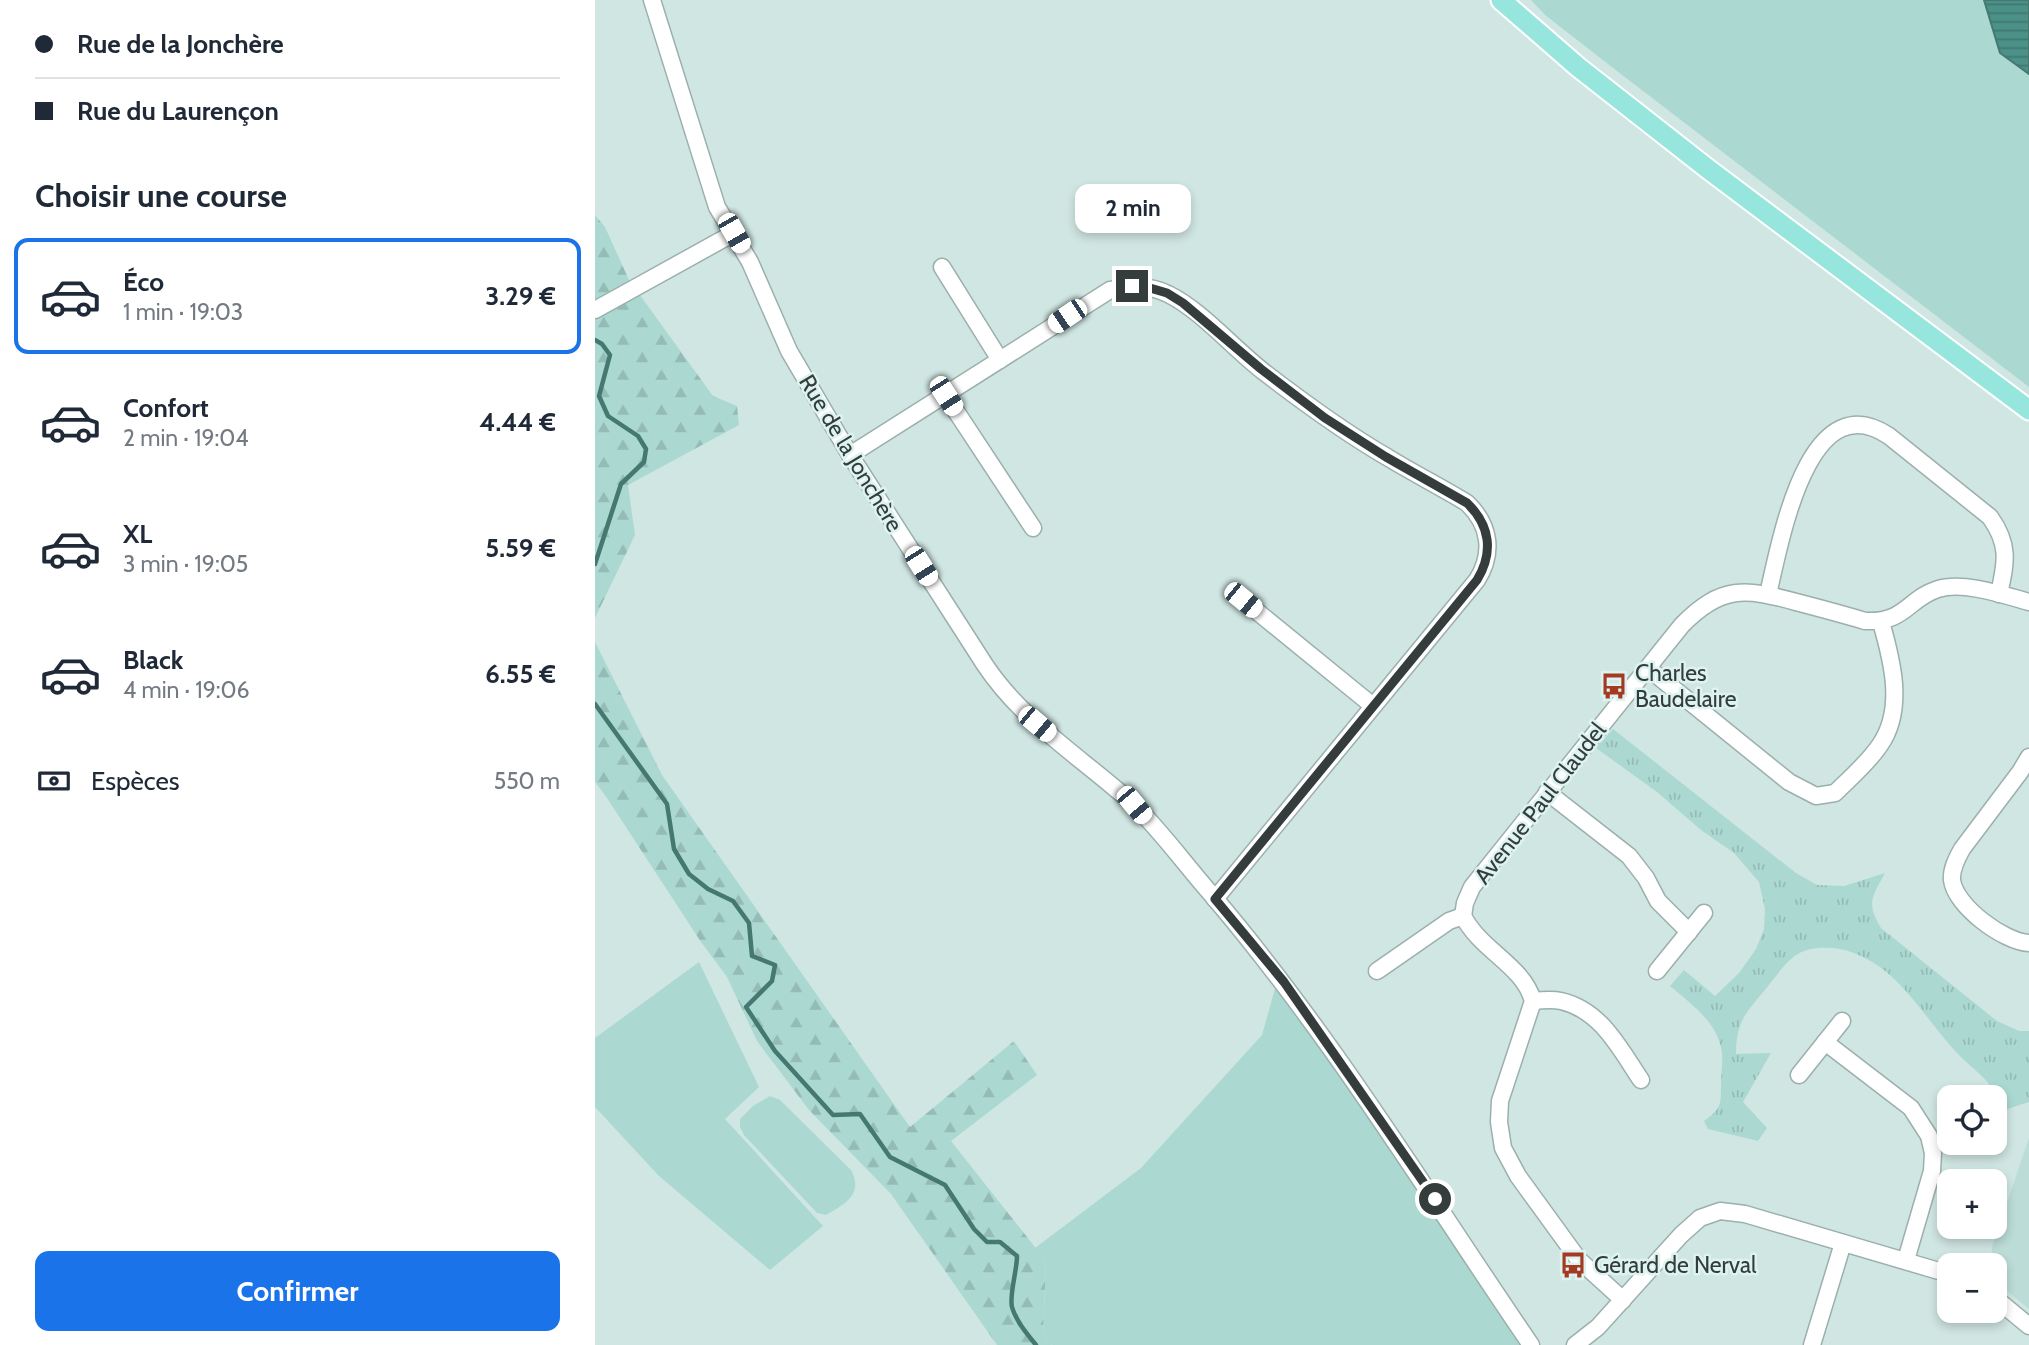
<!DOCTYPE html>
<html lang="fr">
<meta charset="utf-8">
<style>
body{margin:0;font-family:Cabin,sans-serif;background:#f6f6f7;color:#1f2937;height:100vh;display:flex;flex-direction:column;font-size:26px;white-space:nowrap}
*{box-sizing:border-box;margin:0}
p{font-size:23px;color:#747a83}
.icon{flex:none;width:38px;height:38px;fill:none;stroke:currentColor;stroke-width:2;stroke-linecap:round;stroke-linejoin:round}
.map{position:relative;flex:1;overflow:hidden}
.details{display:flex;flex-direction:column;background:#fff;width:595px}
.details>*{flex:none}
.guide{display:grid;align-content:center;height:154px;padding:0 35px;background:#fff}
.controls{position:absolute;left:1342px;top:1085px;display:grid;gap:14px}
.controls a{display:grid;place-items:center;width:70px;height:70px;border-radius:14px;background:#fff;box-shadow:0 4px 10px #0003;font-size:35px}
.end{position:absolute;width:32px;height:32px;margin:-16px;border:9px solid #353d3c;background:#fff;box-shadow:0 0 0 4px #fff}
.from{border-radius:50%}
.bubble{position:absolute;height:49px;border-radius:14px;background:#fff;box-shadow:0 4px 10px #0003;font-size:23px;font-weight:700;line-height:49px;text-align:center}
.car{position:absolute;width:21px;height:42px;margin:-21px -10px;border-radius:9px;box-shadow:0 0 5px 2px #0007;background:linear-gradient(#fff 24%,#345 0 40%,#fff 0 76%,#345 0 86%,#fff 0)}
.guide b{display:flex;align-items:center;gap:24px;height:66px;font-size:26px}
.guide b+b{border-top:2px solid #e0e1e3}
.guide i{width:18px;height:18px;background:#1f2937}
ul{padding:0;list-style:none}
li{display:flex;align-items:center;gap:21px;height:116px;margin:0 14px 10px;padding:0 21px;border:4px solid transparent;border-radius:14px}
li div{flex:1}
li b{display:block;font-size:26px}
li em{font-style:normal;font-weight:700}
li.selected{border-color:#1a73e8}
li>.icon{width:63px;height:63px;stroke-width:1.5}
h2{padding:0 35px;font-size:32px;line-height:84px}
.pay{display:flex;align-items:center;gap:18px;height:77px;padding:0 35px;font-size:26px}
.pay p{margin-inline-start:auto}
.primary-button{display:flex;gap:14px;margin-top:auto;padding:14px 35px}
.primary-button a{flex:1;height:80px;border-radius:14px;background:#1a73e8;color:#fff;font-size:28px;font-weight:700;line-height:80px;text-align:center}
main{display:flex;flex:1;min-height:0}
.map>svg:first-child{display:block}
.built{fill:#bcdcd7}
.grass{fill:#abd9d2}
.forest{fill:url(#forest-firs)}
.park{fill:url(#park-tufts)}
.water{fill:url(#water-rules);stroke:#447871;stroke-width:2}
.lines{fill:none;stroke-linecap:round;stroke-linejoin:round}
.stream{stroke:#447871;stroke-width:4.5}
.minor-casing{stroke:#9bb0ad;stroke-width:19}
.major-casing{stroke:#fff;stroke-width:23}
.minor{stroke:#fff;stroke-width:16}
.major{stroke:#97e6dd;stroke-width:19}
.route{stroke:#353d3c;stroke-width:9}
.labels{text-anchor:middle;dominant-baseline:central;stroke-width:5;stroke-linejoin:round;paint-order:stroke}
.street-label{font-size:23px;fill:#353d3c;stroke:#ddf3f0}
.poi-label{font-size:23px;fill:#353d3c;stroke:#ddf3f0;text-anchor:start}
</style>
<main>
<section class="details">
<div class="guide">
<b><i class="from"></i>Rue de la Jonchère</b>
<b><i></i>Rue du Laurençon</b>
</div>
<h2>Choisir une course</h2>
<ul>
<li class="selected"><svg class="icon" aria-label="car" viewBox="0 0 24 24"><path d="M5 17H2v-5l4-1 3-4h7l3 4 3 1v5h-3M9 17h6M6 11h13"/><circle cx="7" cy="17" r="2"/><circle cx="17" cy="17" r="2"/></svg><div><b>Éco</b><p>1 min · 19:03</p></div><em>3.29 €</em></li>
<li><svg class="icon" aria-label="car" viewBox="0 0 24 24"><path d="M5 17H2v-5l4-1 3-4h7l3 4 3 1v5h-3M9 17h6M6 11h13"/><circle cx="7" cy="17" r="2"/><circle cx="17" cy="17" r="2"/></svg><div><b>Confort</b><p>2 min · 19:04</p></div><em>4.44 €</em></li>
<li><svg class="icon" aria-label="car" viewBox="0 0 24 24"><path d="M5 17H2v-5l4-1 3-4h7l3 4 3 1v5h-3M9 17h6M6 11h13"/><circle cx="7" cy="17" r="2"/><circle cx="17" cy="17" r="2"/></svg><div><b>XL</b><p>3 min · 19:05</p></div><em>5.59 €</em></li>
<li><svg class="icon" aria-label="car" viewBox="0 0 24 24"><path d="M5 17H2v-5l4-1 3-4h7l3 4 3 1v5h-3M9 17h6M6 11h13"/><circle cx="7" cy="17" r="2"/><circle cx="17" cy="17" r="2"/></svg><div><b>Black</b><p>4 min · 19:06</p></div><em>6.55 €</em></li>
</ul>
<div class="pay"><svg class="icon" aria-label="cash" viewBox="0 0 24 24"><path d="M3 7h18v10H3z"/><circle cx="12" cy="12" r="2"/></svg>Espèces<p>550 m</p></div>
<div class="primary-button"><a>Confirmer</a></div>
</section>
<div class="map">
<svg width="1434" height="1345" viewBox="0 0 1434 1345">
<defs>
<pattern id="forest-firs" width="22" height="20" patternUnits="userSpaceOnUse" patternTransform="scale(1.75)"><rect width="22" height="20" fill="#abd9d2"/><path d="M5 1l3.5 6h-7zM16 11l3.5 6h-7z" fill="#94bbb5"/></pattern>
<pattern id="park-tufts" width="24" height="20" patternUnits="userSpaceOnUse" patternTransform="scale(1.75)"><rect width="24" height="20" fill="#abd9d2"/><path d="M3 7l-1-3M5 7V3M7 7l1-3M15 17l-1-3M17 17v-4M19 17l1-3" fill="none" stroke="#94bbb5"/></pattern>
<pattern id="water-rules" width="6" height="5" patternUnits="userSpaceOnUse" patternTransform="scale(1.75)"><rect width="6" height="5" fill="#4b9188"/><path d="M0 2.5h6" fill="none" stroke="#3f7870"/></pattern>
</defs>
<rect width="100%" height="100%" fill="#d0e6e2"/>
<polygon class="built" points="1434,1138 1434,1309 1400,1281 1400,1265 1396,1265 1397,1247"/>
<g class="grass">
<polygon points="936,0 1434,0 1434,387 1022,71 950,15"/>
<polygon points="104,962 164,1087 130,1119 228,1226 175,1270 64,1176 0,1107 0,1038"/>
<polygon points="681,985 930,1345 457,1345 448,1334 451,1261 440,1248 546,1168 667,1035"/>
<path d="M175 1096 185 1100 256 1170C269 1194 250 1204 231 1215L222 1213 149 1135 145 1127V1119L158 1106Z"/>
</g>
<g class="forest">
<polygon points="0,215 10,227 34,280 118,396 142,406 144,425 33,485 40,535 0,618"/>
<polygon points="0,642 67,775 315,1127 419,1041 442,1075 356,1141 451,1261 448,1334 457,1345 402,1345 296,1194 214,1110 162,1041 132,977 106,942 10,795 0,782"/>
</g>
<path class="park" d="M1018 729 1201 873 1222 885 1249 886 1290 873C1277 897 1271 903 1286 928L1402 1021 1424 1031H1434V1102L1406 1111C1402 1083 1379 1071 1362 1053 1326 1015 1301 961 1245 949 1231 947 1215 947 1203 954 1191 961 1183 974 1174 985 1153 1011 1141 1019 1141 1054L1176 1053 1148 1102 1172 1128 1163 1141 1113 1129 1109 1121C1126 1109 1126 1105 1126 1085 1126 1074 1128 1063 1127 1053 1123 1022 1097 1005 1075 986L1089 970 1120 996 1144 973 1161 949 1169 929 1170 909 1164 882 1139 853 1106 830 1062 792 1001 748Z"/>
<polygon class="water" points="1389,0 1434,0 1434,74 1405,53"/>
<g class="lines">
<g class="stream">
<polyline points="0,340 7,344 15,355 4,396 13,416 43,436 51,449 49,462 26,484 0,564"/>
<path d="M0 704 72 804 79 849 94 874 113 889 138 901 154 923 157 956 180 965 177 981 151 1007 180 1051 238 1115 265 1114 295 1157 350 1185 379 1229 392 1242H405L422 1256C422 1271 414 1295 417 1307 421 1321 432 1334 441 1345"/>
</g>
<g class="minor-casing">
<g id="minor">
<path d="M57 0 122 207 155 262 194 351 255 455 390 665C428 722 487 758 537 803 564 828 592 867 617 895 737 1036 832 1193 936 1345"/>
<polyline points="347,267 405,360"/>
<polyline points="0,310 139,233"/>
<polyline points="351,396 438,528"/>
<path d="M255 455 515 290C535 287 554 284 573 294 606 310 639 349 669 372 708 402 749 432 792 457 818 473 846 487 872 503 895 525 899 553 882 580L620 899"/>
<path d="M1173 594C1185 545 1212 381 1294 436L1395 517C1415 545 1411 562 1404 594"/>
<polyline points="648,600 778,706"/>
<path d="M1053 668 1194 782 1221 796 1240 793C1255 778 1273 763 1285 745 1310 709 1297 660 1286 622"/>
<path d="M1434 757 1425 772 1367 849C1362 858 1356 869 1357 880 1360 906 1409 942 1434 943"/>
<polyline points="952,792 1034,856 1051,878 1063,901 1094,932"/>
<path d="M868 916 870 903 877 887 1087 625C1126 585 1150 588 1201 602 1224 608 1247 614 1270 621 1311 623 1312 599 1343 589 1368 581 1409 595 1434 602"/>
<path d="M868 916C886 951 928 965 938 1001L905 1101 904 1122 908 1148 923 1176 984 1260 1028 1300"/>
<polyline points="782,971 854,921 868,916"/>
<polyline points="1062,971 1109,913"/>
<path d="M938 1001C947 1000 957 999 966 1001 1006 1010 1025 1049 1046 1080"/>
<polyline points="1230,1042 1316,1108 1334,1136 1338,1153 1337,1171 1311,1260"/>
<polyline points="1204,1075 1247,1021"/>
<polyline points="1400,1298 1434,1326"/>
<polyline points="980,1345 1003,1327 1086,1235 1105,1218 1125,1211 1150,1214 1354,1274"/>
<polyline points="1217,1345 1248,1243"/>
</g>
</g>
<g class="major-casing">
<polyline id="major" points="906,0 983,67 1113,169 1434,410"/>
</g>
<use href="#minor" class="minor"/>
<use href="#major" class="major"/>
</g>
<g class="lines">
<path class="route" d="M537 286 555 288 572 293 588 303 666 369 730 418 791 457 872 503C895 525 899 552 882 580L620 899 689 982 840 1199"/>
</g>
<defs>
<g id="bus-bare" transform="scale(2.1)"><path d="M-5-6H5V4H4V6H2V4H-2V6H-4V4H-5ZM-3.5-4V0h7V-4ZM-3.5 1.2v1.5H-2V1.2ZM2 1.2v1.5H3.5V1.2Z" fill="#a33a21" stroke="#ddf3f0" stroke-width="2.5" paint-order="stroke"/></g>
</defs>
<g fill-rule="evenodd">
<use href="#bus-bare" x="1019" y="686"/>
<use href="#bus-bare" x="978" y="1265"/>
</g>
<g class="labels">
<g class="street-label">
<text transform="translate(256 453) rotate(59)">Rue de la Jonchère</text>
<text transform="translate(945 803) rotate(-52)">Avenue Paul Claudel</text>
</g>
<g class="poi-label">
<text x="1040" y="673">Charles<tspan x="1040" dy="26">Baudelaire</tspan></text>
<text x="999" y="1265">Gérard de Nerval</text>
</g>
</g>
</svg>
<div class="controls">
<a><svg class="icon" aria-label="locate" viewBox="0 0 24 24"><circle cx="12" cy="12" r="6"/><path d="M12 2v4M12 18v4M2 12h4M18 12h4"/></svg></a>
<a>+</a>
<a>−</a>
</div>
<i class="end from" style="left:840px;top:1199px"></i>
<i class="end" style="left:537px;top:286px"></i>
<div class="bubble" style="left:480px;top:184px;width:116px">2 min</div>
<i class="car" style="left:139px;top:233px;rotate:150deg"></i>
<i class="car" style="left:472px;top:316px;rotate:236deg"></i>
<i class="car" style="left:351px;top:396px;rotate:147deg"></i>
<i class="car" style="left:326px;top:566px;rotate:148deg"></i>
<i class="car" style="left:648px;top:600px;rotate:129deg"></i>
<i class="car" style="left:442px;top:724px;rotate:130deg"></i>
<i class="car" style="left:539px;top:805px;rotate:140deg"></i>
</div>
</main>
